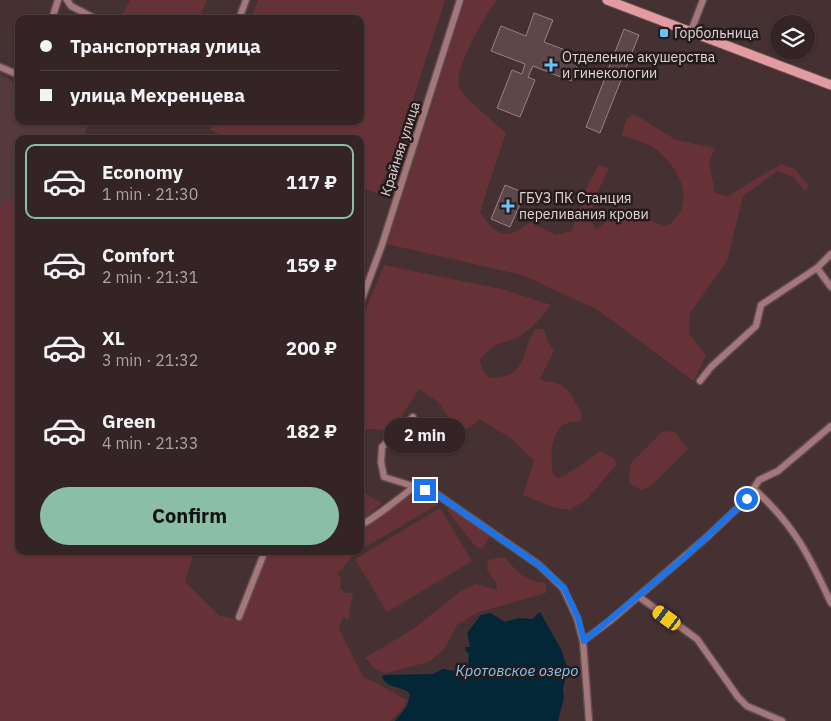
<!DOCTYPE html>
<meta charset="utf-8">
<style>
body{margin:0;font-family:"IBM Plex Sans",sans-serif;background:#3f3032;color:#f1f3f6;height:100vh;display:flex;flex-direction:column;font-size:19px;white-space:nowrap}
*{box-sizing:border-box;margin:0}
p{font-size:16px;color:#a9a4a7}
.icon{flex:none;width:28px;height:28px;fill:none;stroke:currentColor;stroke-width:2;stroke-linecap:round;stroke-linejoin:round}
.map{position:relative;flex:1;overflow:hidden}
.drawer{position:absolute;left:15px;top:135px;width:349px;height:420px;display:flex;flex-direction:column;background:#342426;border-radius:10px;box-shadow:0 1px 4px #0004,0 0 0 1px #4e4143}
.drawer>*{flex:none}
.top-card{position:absolute;left:15px;top:15px;width:349px;height:110px;border-radius:10px;box-shadow:0 1px 4px #0004,0 0 0 1px #4e4143;display:grid;align-content:center;height:110px;padding:0 25px;background:#342426}
.tools{position:absolute;left:770px;top:15px;display:grid;gap:10px}
.tools a{display:grid;place-items:center;width:45px;height:45px;border-radius:50%;background:#342426;box-shadow:0 1px 4px #0004,0 0 0 1px #4e4143;font-size:25px}
.end{position:absolute;width:22px;height:22px;margin:-11px;border:6px solid #1a73e8;background:#fff;box-shadow:0 0 0 2px #fff}
.from{border-radius:50%}
.bubble{position:absolute;height:35px;border-radius:18px;background:#342426;box-shadow:0 1px 4px #0004,0 0 0 1px #4e4143;font-size:16px;font-weight:700;line-height:35px;text-align:center}
.car{position:absolute;width:15px;height:30px;margin:-15px -8px;border-radius:6px;box-shadow:0 0 4px 1px #0007;background:linear-gradient(#f5c518 24%,#345 0 40%,#f5c518 0 76%,#345 0 86%,#f5c518 0)}
.top-card b{display:flex;align-items:center;gap:18px;height:48px;font-size:19px}
.top-card b+b{border-top:1px solid #4e4143}
.top-card i{width:12px;height:12px;background:#f1f3f6}
ul{padding:9px 0 0;list-style:none}
li{display:flex;align-items:center;gap:15px;height:75px;margin:0 10px 8px;padding:0 15px;border:2px solid transparent;border-radius:10px}
li div{flex:1}
li b{display:block;font-size:19px}
li em{font-style:normal;font-weight:700}
li.on{border-color:#8abfa5}
li>.icon{width:45px;height:45px;stroke-width:1.5}
.action{display:flex;gap:10px;margin-top:auto;padding:10px 25px}
.action a{flex:1;height:58px;border-radius:30px;background:#8abfa5;color:#111;font-size:20px;font-weight:700;line-height:58px;text-align:center}
.map>svg:first-child{display:block}
.built{fill:#55393b}
.green{fill:#673237}
.water{fill:#042738}
.building{fill:#5e4748;stroke:#9a8182}
.lines{fill:none;stroke-linecap:round;stroke-linejoin:round}
.street-casing{stroke:#614d4f;stroke-width:9}
.secondary-casing{stroke:#614d4f;stroke-width:11}
.street{stroke:#a4777a;stroke-width:6}
.secondary{stroke:#e29ba0;stroke-width:9}
.route{stroke:#1a73e8;stroke-width:6}
.poi-dot{fill:#6dc2f3;stroke:#251b1c;stroke-width:2}
.labels{text-anchor:middle;dominant-baseline:central;stroke-width:5;stroke-linejoin:round;paint-order:stroke}
.poi-label{font-size:14px;fill:#e1d3d3;stroke:#251b1c;text-anchor:start}
.street-label{font-size:14px;fill:#e1d3d3;stroke:#251b1c}
.water-label{font-size:15px;font-style:italic;fill:#81c9f4;stroke:#251b1c}
</style>
<div class="map">
<svg width="831" height="721" viewBox="0 0 831 721">
<rect width="100%" height="100%" fill="#453032"/>
<polygon class="built" points="0,74 19,85 19,121 83,121 88,124 83,139 19,139 19,194 0,207"/>
<g class="green">
<polygon points="130,0 207,0 199,19 120,19"/>
<polygon points="258,0 445,0 396,152 377,193 360,187 360,139 233,139 210,130 213,121 360,121 360,19 251,19"/>
<path d="M465 0H497C485 15 454 68 459 87 461 96 497 124 506 133L480 212C496 237 507 241 530 222L556 235 572 231 589 182 599 165 609 168 594 200 591 221 596 229C603 225 612 215 620 214 637 211 651 223 667 226 702 202 675 157 645 143 638 140 629 138 622 136L626 119 634 114 676 140 715 148 709 161 715 193 728 196 781 164 795 169 809 186 805 191 793 177 778 171 743 196 727 261 690 313 689 334 706 355 694 381 596 309 522 275 387 244Z"/>
<path d="M19 194V551H194L185 582 220 616 242 620 268 551H358L337 574 341 578 340 588 345 593H353L348 621 343 616 339 629 363 677C379 683 391 692 407 700L402 710 390 721H0V207Z"/>
<path d="M384 265 506 290 551 305C541 317 531 331 516 338 497 346 495 341 480 360L482 370 490 378C529 378 520 352 535 329H544L547 340 554 351 540 379C548 384 553 381 559 384 571 389 575 403 582 414L580 422C549 419 550 454 553 475L559 478C571 473 588 459 601 451L615 459 616 465 588 498 570 510 552 507 523 495 534 461 511 438 479 419 472 426 459 433 438 402 419 389 396 425 387 430 366 429 360 448V323Z"/>
<polygon points="674,431 688,449 652,485 641,490 629,483 630,464 662,432"/>
<polygon points="360,488 370,497 382,503 369,515 360,519"/>
<polygon points="416,492 428,495 437,505 360,550 360,528 367,526"/>
<polygon points="450,507 490,536 483,549 476,547 447,510"/>
<polygon points="440,508 472,561 387,612 355,559"/>
<path d="M505 557C519 574 523 580 546 583V593L476 613 457 625 445 648 429 662 385 673 374 668 365 658 413 629 461 591 476 584 497 590V584L487 570 488 560Z"/>
</g>
<path class="water" d="M540 612 561 649 566 664 567 672 563 689 564 698 558 721H395L407 706 410 694C402 685 388 690 382 677L383 675 433 674 443 669 461 672 468 664 469 654 465 650 466 647H470L467 633 481 615 490 613 505 622 518 618 532 619Z"/>
<g class="building">
<polygon points="534,13 553,20 544,42 581,56 571,81 533,66 528,77 535,80 520,117 497,108 512,70 522,74 525,64 491,51 501,26 526,36"/>
<polygon points="624,29 639,35 600,133 586,127"/>
<polygon points="505,185 525,193 510,227 491,219"/>
</g>
<g class="lines">
<g class="street-casing">
<g id="street">
<polyline points="67,0 71,6 96,19"/>
<polyline points="52,19 58,0"/>
<polyline points="239,19 246,0"/>
<polyline points="691,31 703,0"/>
<polyline points="0,67 19,75"/>
<polyline points="817,268 831,287"/>
<polyline points="360,304 382,245 460,0"/>
<polyline points="700,381 711,367 756,326 761,305 817,268 831,254"/>
<polyline points="413,417 382,447 381,462 384,477 435,493 539,565 563,588 577,618 583,641 589,721"/>
<path d="M754 489C794 525 809 555 831 603"/>
<path d="M360 525C368 523 405 494 415 486"/>
<polyline points="638,596 697,639 738,697 747,706 782,721"/>
<polyline points="239,617 265,551"/>
<polyline points="583,641 611,620 707,537 747,499 759,480 778,471 831,426"/>
</g>
</g>
<g class="secondary-casing">
<polyline id="secondary" points="607,0 831,85"/>
</g>
<use href="#street" class="street"/>
<use href="#secondary" class="secondary"/>
</g>
<g class="lines">
<polyline class="route" points="425,490 435,493 540,566 564,588 578,618 584,641 686,556 747,499"/>
</g>
<g class="poi-dot">
<rect x="659" y="28" width="10" height="10" rx="2.5"/>
<path d="M548.5 57.5h5v5h5v5h-5v5h-5v-5h-5v-5h5z"/>
<path d="M505.5 198.5h5v5h5v5h-5v5h-5v-5h-5v-5h5z"/>
</g>
<g class="labels">
<g class="poi-label">
<text x="674" y="33">Горбольница</text>
<text x="562" y="57">Отделение акушерства<tspan x="562" dy="16">и гинекологии</tspan></text>
<text x="519" y="198">ГБУЗ ПК Станция<tspan x="519" dy="16">переливания крови</tspan></text>
</g>
<g class="street-label">
<text transform="translate(400 149) rotate(-72)">Крайняя улица</text>
</g>
<g class="water-label">
<text x="517" y="670">Кротовское озеро</text>
</g>
</g>
</svg>
<div class="tools">
<a><svg class="icon" aria-label="layers" viewBox="0 0 24 24"><path d="M12 4l9 5-9 5-9-5zM3 14l9 5 9-5"/></svg></a>
</div>
<i class="end from" style="left:747px;top:499px"></i>
<i class="end" style="left:425px;top:490px"></i>
<div class="bubble" style="left:384px;top:418px;width:82px">2 min</div>
<i class="car" style="left:667px;top:618px;rotate:306deg"></i>
<div class="top-card">
<b><i class="from"></i>Транспортная улица</b>
<b><i></i>улица Мехренцева</b>
</div>
<section class="drawer">
<ul>
<li class="on"><svg class="icon" aria-label="car" viewBox="0 0 24 24"><path d="M5 17H2v-5l4-1 3-4h7l3 4 3 1v5h-3M9 17h6M6 11h13"/><circle cx="7" cy="17" r="2"/><circle cx="17" cy="17" r="2"/></svg><div><b>Economy</b><p>1 min · 21:30</p></div><em>117 ₽</em></li>
<li><svg class="icon" aria-label="car" viewBox="0 0 24 24"><path d="M5 17H2v-5l4-1 3-4h7l3 4 3 1v5h-3M9 17h6M6 11h13"/><circle cx="7" cy="17" r="2"/><circle cx="17" cy="17" r="2"/></svg><div><b>Comfort</b><p>2 min · 21:31</p></div><em>159 ₽</em></li>
<li><svg class="icon" aria-label="car" viewBox="0 0 24 24"><path d="M5 17H2v-5l4-1 3-4h7l3 4 3 1v5h-3M9 17h6M6 11h13"/><circle cx="7" cy="17" r="2"/><circle cx="17" cy="17" r="2"/></svg><div><b>XL</b><p>3 min · 21:32</p></div><em>200 ₽</em></li>
<li><svg class="icon" aria-label="car" viewBox="0 0 24 24"><path d="M5 17H2v-5l4-1 3-4h7l3 4 3 1v5h-3M9 17h6M6 11h13"/><circle cx="7" cy="17" r="2"/><circle cx="17" cy="17" r="2"/></svg><div><b>Green</b><p>4 min · 21:33</p></div><em>182 ₽</em></li>
</ul>
<div class="action"><a>Confirm</a></div>
</section>
</div>
